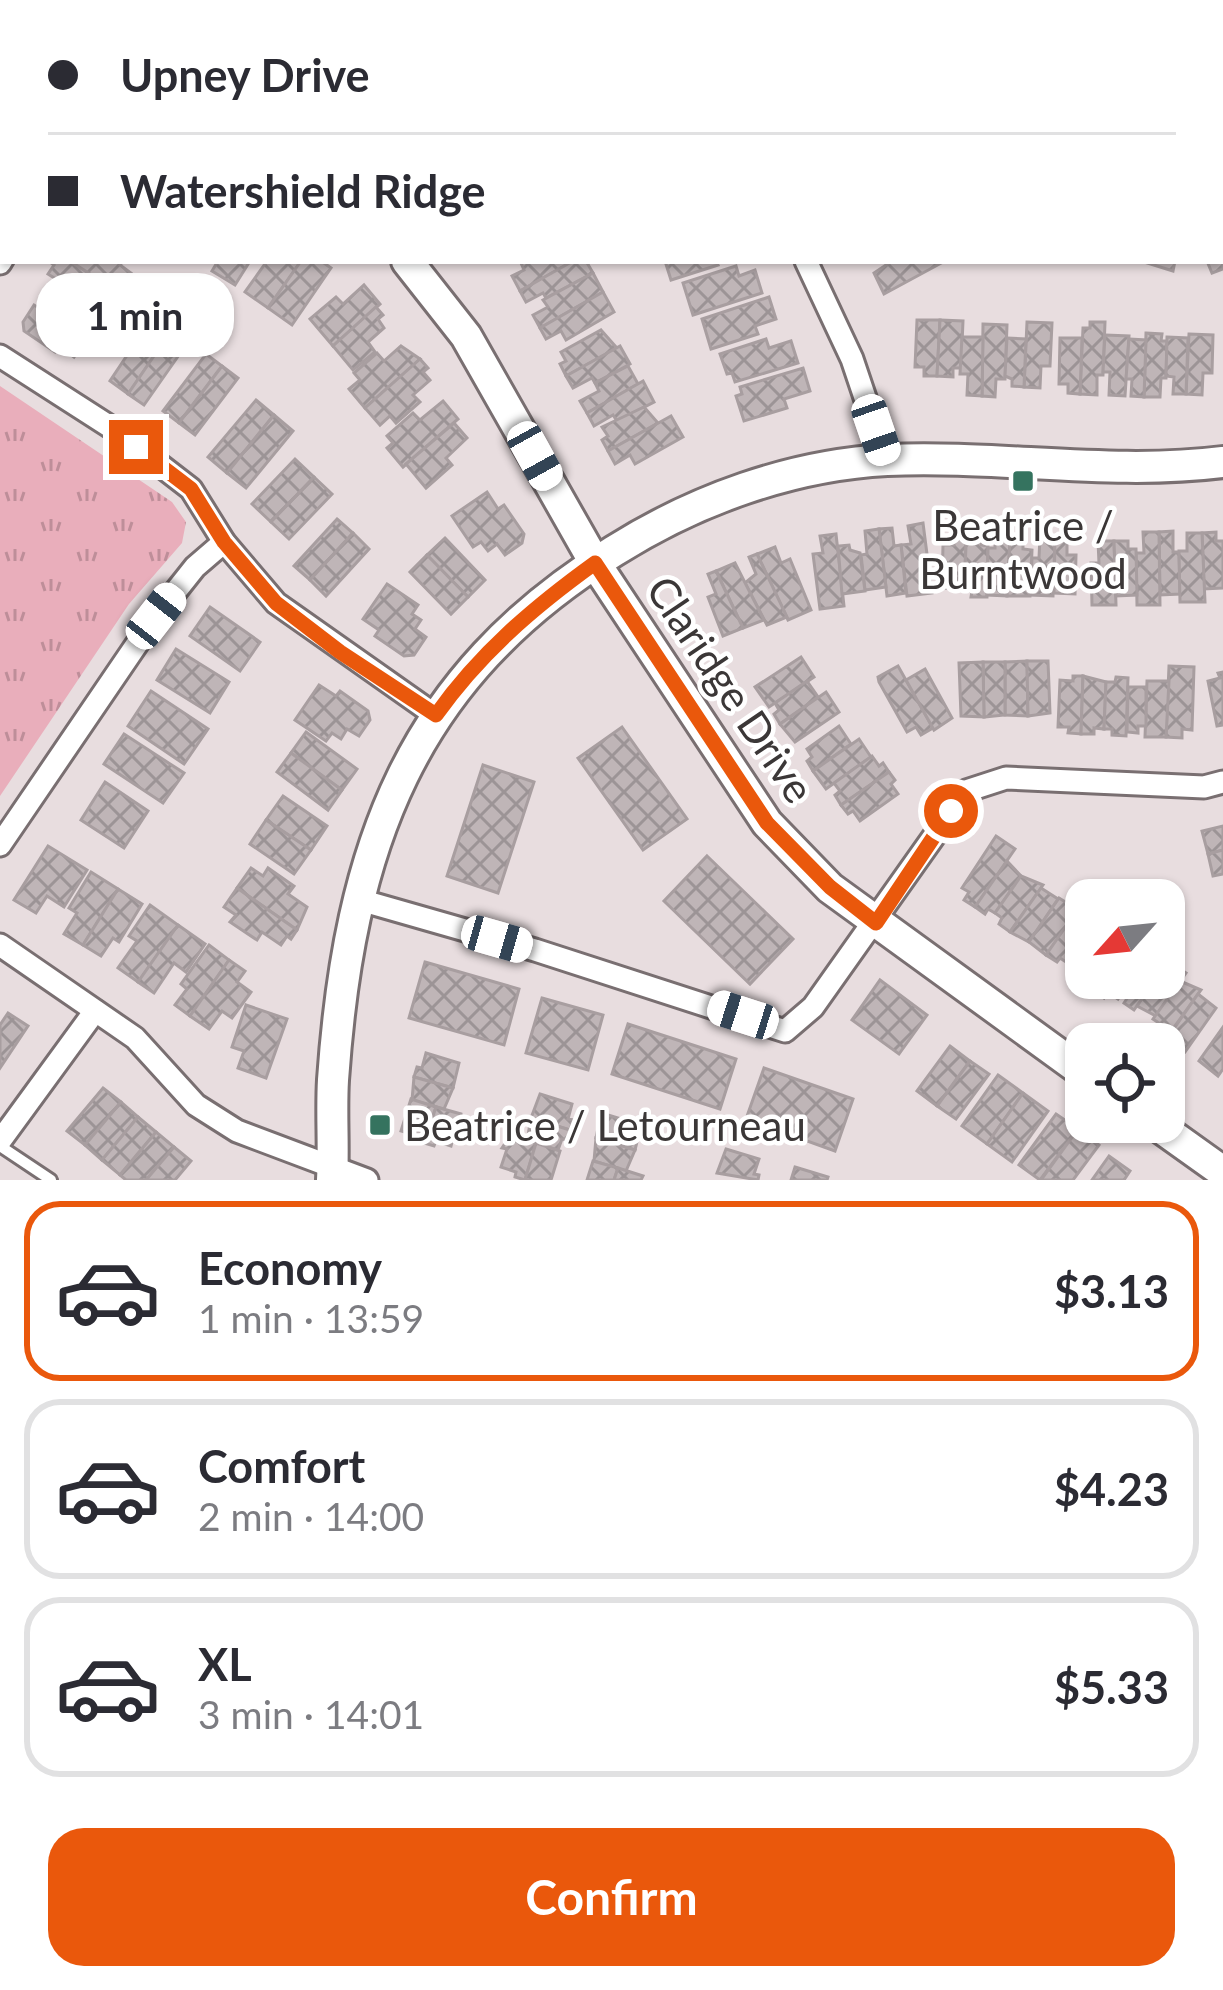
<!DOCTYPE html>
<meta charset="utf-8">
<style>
body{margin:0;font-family:Lato,sans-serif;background:#f7f7f7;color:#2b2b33;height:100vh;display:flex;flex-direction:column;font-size:45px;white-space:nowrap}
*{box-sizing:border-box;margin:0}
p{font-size:39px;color:#7c7c81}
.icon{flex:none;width:66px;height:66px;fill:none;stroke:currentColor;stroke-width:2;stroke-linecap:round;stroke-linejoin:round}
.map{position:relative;height:1180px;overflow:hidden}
.drawer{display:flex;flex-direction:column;background:#fff;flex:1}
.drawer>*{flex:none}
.guide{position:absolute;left:0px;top:0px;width:1224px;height:264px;box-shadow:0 3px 9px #0004;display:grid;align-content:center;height:264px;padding:0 48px;background:#fff}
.needle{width:78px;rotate:243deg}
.controls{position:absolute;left:1065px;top:879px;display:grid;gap:24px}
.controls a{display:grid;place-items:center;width:120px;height:120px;border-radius:24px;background:#fff;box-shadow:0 3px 9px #0004;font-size:60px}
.end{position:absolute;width:54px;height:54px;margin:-27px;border:15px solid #ea580c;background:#fff;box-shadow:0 0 0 6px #fff}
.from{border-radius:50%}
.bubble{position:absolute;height:84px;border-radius:36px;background:#fff;box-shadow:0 3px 9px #0004;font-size:39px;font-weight:700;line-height:84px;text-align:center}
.car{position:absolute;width:36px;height:72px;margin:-36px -18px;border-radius:15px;box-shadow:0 0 9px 3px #0007;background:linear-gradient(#fff 24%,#345 0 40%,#fff 0 76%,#345 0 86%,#fff 0)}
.guide b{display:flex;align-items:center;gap:42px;height:114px;font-size:45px}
.guide b+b{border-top:3px solid #e1e1e2}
.guide i{width:30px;height:30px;background:#2b2b33}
ul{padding:21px 0 0;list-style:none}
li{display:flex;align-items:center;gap:36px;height:180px;margin:0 24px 18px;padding:0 24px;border:6px solid #e1e1e2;border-radius:36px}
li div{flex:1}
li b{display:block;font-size:45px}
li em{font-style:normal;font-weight:700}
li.current{border-color:#ea580c}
li>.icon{width:108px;height:108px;stroke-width:1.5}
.action{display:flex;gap:24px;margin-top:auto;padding:24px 48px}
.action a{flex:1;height:138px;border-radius:36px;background:#ea580c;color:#fff;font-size:48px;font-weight:700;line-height:138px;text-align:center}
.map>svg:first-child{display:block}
.park{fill:url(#park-tufts)}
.building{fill:url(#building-cross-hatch);stroke:#a89ea0;stroke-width:3}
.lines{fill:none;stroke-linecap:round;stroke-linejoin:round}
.lane-casing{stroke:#796f71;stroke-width:16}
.street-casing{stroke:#796f71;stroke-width:27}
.secondary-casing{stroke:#796f71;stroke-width:36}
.lane{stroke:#fff;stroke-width:10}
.street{stroke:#fff;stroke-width:21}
.secondary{stroke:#fff;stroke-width:30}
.route{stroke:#ea580c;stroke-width:15}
.poi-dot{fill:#35735f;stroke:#fff;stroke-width:4.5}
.labels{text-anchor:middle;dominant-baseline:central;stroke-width:9;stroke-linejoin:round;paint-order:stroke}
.poi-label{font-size:42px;fill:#3b3737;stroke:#fff}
.street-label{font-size:42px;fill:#3b3737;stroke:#fff}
</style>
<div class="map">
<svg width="1223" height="1180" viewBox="0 0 1223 1180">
<defs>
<pattern id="park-tufts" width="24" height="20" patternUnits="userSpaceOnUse" patternTransform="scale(3)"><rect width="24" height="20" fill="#e9aebb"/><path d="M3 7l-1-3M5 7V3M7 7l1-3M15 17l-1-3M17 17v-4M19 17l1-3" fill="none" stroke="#be8e99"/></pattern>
<pattern id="building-cross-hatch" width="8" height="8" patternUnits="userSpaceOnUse" patternTransform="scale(3)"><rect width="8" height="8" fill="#bfb5b7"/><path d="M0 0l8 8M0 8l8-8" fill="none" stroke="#9c9496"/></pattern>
</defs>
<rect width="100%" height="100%" fill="#e8dddf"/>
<polygon class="park" points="0,386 172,502 186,522 182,543 129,604 0,796"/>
<g class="building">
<polygon points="901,0 957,0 958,1 898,3"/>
<polygon points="3,42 3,92 0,90"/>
<polygon points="1221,201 1223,269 1212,273 1207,261 1221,261"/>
<polygon points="70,261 118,292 105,313 93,305 89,313 62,295 67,286 48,274 54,265 50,262"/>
<polygon points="70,261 123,261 120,265 131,273 118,292"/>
<polygon points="218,261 250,261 235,285 212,271"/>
<polygon points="267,261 301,261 268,308 245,292"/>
<polygon points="301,261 321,261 331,268 292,325 268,308"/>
<polygon points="524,261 573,261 520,291 512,276 524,270 521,263"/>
<polygon points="573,261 586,261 593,273 546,298 543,293 526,302 520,291"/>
<polygon points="665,261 716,261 718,265 671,280"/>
<polygon points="892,261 945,261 884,294 874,273"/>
<polygon points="1141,261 1175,261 1173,271"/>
<polygon points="736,266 739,276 755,270 762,293 693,315 683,283"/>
<polygon points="593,273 603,292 540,328 533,315 548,307 543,300"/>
<polygon points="364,285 380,304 333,346 310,319 336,297 343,304"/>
<polygon points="603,292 614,312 566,340 561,331 546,339 540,328"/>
<polygon points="769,297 776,319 755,326 758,334 711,349 702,319"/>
<polygon points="66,301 98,322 74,357 59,346 55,352 24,331 23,322 34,305 45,312 51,302 61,308"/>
<polygon points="376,307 383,315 378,319 384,328 368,342 375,352 353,370 333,346"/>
<polygon points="917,320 940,320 937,376 924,376 924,367 915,367"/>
<polygon points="940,320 963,321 961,368 953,368 953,377 937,376"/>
<polygon points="150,321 169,334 128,394 110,381"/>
<polygon points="1027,322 1052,323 1050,366 1041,366 1040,388 1024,387"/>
<polygon points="1090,322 1105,322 1103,375 1097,375 1097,395 1080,394 1083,328 1090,328"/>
<polygon points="983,324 1007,325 1005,379 996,379 995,397 982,396"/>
<polygon points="601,330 617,348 566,376 560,364 566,361 561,352"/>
<polygon points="1146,333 1162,334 1161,341 1167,341 1166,378 1161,378 1160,397 1144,397"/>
<polygon points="169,334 186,345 144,405 128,394"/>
<polygon points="1189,334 1213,335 1212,373 1203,373 1202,395 1186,394"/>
<polygon points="1105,335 1129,336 1125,396 1109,395 1110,372 1103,372"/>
<polygon points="962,337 983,337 982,396 967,395 968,374 960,374"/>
<polygon points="1167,337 1188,338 1186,394 1173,394 1174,377 1166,376"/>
<polygon points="1007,338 1026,339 1024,387 1012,386 1012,379 1005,376"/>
<polygon points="1060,338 1082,338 1080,394 1068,393 1068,384 1059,384"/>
<polygon points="766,339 769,348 791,341 798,363 735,382 732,373 727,374 720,354"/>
<polygon points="1129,339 1146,340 1144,397 1131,396 1132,379 1126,379"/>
<polygon points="401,346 420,359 365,408 349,389 360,380 354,373 377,353 384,361"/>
<polygon points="620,346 630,364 595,383 592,378 573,388 566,376"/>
<polygon points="206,354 222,366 179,423 163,411"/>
<polygon points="420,359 428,368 423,372 430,380 413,395 420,402 396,423 390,416 380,425 365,408"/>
<polygon points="222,366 238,378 195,435 179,423"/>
<polygon points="628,366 638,384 587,413 580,401 599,391 595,383"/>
<polygon points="803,368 810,391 784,399 787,408 744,421 736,396 742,394 740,387"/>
<polygon points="643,381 654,402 617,421 613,415 594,426 587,413"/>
<polygon points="256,400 274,415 227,473 208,457"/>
<polygon points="443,401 458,419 403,467 387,448 393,443 387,436 413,413 420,420"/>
<polygon points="644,407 658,423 608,451 602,440 608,436 602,427"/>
<polygon points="274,415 293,431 246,488 227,473"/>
<polygon points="671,416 683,437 635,464 630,455 615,464 608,451"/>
<polygon points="454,423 467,438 446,458 452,465 426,488 406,464"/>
<polygon points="295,459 314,477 271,522 252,504"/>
<polygon points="314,477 332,494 289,539 271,522"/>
<polygon points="487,492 498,509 504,505 524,534 522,543 505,555 497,544 488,551 481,542 473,547 452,516"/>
<polygon points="337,519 353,533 310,580 294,566"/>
<polygon points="923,523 932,593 907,596 901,545 911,544 908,526"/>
<polygon points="954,524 967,524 964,589 942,588 943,545 954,545"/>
<polygon points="967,524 981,525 981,545 988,546 987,597 971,597 972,591 964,591"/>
<polygon points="892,528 894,546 901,545 906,593 887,596 879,529"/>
<polygon points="879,529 886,587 865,590 861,555 867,554 865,531"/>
<polygon points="1173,531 1173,552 1179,552 1180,594 1160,595 1159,532"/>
<polygon points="1143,532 1159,532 1160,605 1137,605 1136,553 1144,553"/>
<polygon points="1216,532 1216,541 1223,541 1223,588 1204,589 1202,533"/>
<polygon points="353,533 369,549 326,596 310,580"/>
<polygon points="1187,533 1202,533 1205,602 1180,602 1179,551 1187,551"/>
<polygon points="836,534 844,606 820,609 813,554 823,553 820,536"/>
<polygon points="1040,536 1055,537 1053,596 1030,595 1032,558 1039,558"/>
<polygon points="1055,537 1067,537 1067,555 1076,555 1075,594 1054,593"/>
<polygon points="445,538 485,580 468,597 427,555"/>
<polygon points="995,540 1010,540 1007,596 987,595 988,548 995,548"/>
<polygon points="1010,540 1023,541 1023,549 1032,550 1030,596 1007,596"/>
<polygon points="1098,541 1114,541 1116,605 1092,605 1091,563 1099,563"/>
<polygon points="1114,541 1128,541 1128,549 1136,549 1137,595 1116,596"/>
<polygon points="849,545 850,550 860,553 865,591 842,594 838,546"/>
<polygon points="775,547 781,563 790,559 811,610 788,620 757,554"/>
<polygon points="757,554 787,617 767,625 745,583 756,574 749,557"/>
<polygon points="427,555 468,597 451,614 410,572"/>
<polygon points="735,563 764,620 743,628 716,571"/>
<polygon points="716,571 743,628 723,636 708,597 716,594 708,574"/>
<polygon points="387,584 418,605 412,614 421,620 415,629 426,637 414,655 404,656 375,636 379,630 363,619"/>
<polygon points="210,607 260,642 240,671 190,636"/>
<polygon points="176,649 229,682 210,713 157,680"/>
<polygon points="801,657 814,677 769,707 755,687"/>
<polygon points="1027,661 1028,716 1005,715 1005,662"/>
<polygon points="1027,661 1048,661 1050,713 1028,716"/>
<polygon points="983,662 1005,662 1005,715 984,717"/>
<polygon points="983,662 984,717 961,716 959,663"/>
<polygon points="898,666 933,728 921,735 916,727 907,732 879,682 878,677"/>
<polygon points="1169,666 1194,667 1192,730 1182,729 1182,738 1166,737"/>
<polygon points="925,669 952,718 934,730 906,680"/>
<polygon points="1223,672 1223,725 1217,726 1208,681 1220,678 1218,673"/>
<polygon points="1073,676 1083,676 1081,734 1068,733 1069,727 1058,727 1060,680 1073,681"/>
<polygon points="1083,676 1106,682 1104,729 1094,728 1094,734 1081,734"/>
<polygon points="1116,677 1128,678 1126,736 1112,735 1112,729 1104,729 1106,682 1115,682"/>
<polygon points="807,681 818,697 780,724 774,714 779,710 775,703"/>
<polygon points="1147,681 1169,681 1166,737 1145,737"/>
<polygon points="319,685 336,696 340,691 368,711 370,720 359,736 347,729 341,739 332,733 326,741 295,720"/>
<polygon points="1128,687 1146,687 1146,726 1138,726 1138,733 1127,732"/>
<polygon points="151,691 208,729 184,764 128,726"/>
<polygon points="826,692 839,712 795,742 780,724"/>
<polygon points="839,726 851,744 813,771 807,761 812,757 807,749"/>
<polygon points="622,727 687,819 643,850 578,758"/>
<polygon points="306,732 357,769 342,790 291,753"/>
<polygon points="124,734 184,773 163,803 104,764"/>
<polygon points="859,739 871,757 826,789 813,771"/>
<polygon points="291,753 342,790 328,810 277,772"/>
<polygon points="872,756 879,766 883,763 889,772 841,805 835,795 840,791 834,783"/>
<polygon points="483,765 534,782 498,893 447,876"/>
<polygon points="889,772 895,780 891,784 898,794 860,821 853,811 848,814 841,805"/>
<polygon points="105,782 148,811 124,848 81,820"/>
<polygon points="283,796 327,826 311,850 266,820"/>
<polygon points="266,820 311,850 294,874 250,844"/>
<polygon points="1223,826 1223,850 1208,854 1202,831"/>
<polygon points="996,836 1015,849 975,907 964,900 969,892 962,888"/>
<polygon points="48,846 87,870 64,907 47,896 36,913 14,900"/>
<polygon points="1223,850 1223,874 1213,876 1208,854"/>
<polygon points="707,856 793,939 750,984 664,901"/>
<polygon points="1007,861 1021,876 995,913 988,909 985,914 975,907"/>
<polygon points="251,868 263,876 268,868 294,886 288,894 307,907 297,930 237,888"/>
<polygon points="91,872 118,889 83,945 64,934 77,913 69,908"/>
<polygon points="1021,876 1043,885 1010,932 999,924 1002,918 995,913"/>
<polygon points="237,888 297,930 291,939 287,936 281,945 262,932 257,940 230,922 236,915 224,907"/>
<polygon points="1041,888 1058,899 1029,942 1010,932"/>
<polygon points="118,889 142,904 119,942 113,938 101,956 83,945"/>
<polygon points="1059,898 1078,910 1046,955 1029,942"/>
<polygon points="150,905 178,925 138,982 118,968 137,941 129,936"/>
<polygon points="1078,909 1086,913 1086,938 1069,964 1060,958 1057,962 1046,955"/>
<polygon points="178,925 205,944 186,972 174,963 154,993 138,982"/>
<polygon points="209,945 229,960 190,1016 175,1005 187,989 181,984"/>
<polygon points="229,960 245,971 237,982 251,992 232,1018 222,1011 209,1029 190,1016"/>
<polygon points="1168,961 1186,973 1156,1016 1137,1006 1156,978 1164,978"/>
<polygon points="425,962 519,989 504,1045 409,1018"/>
<polygon points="1102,978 1131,978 1118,999 1108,992 1104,998 1093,990"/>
<polygon points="1131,978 1156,978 1134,1010 1124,1003 1128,997 1121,992"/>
<polygon points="880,980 927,1015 899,1054 852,1020"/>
<polygon points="1180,981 1201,990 1167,1037 1158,1030 1162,1025 1153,1019"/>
<polygon points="1198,994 1216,1008 1185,1052 1166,1040"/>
<polygon points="542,998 603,1015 588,1070 526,1053"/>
<polygon points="246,1005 287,1019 266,1078 238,1068 244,1051 232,1047"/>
<polygon points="8,1013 28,1026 0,1068 0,1025"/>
<polygon points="628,1024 736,1059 720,1109 612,1074"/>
<polygon points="1223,1027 1223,1069 1218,1076 1199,1061"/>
<polygon points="950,1046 970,1061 937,1106 917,1091"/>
<polygon points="426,1053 459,1063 453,1088 414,1077 417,1067 422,1068"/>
<polygon points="970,1061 989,1074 956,1119 937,1106"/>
<polygon points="764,1068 853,1099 835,1151 746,1119"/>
<polygon points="998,1075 1023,1093 987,1144 962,1126"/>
<polygon points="414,1077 453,1088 444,1109 412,1100"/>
<polygon points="103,1088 121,1102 85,1145 67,1131"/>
<polygon points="1023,1093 1048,1111 1012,1162 987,1144"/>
<polygon points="540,1094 572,1104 568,1119 573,1120 570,1130 531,1118"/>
<polygon points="411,1099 436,1107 424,1143 414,1141 416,1135 401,1131"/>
<polygon points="121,1102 138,1117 102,1160 85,1145"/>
<polygon points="436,1107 461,1114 461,1128 456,1127 451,1146 436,1141 434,1146 424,1143"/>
<polygon points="1056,1114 1078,1129 1040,1180 1019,1165"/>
<polygon points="608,1115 641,1125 635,1150 596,1138 598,1128 604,1129"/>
<polygon points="138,1117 156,1132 120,1175 102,1160"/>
<polygon points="531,1118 570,1130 567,1140 562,1139 558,1150 527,1141"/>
<polygon points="1078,1129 1099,1145 1073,1180 1041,1180"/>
<polygon points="156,1132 174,1147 146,1180 126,1180 120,1175"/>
<polygon points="510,1136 536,1143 525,1180 515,1177 516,1172 501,1167 507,1149 502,1148"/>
<polygon points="596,1138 635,1150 626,1171 594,1161"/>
<polygon points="536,1143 560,1151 551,1180 525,1180"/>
<polygon points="174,1147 191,1161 175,1180 146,1180"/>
<polygon points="726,1149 759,1159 754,1174 759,1175 758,1180 717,1173"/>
<polygon points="1109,1156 1130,1171 1124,1180 1092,1180"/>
<polygon points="593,1161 618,1168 614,1180 587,1180"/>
<polygon points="795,1167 828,1177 827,1180 791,1180"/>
<polygon points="618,1168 643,1176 641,1180 614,1180"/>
</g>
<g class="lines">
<g class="lane-casing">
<polyline id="lane" points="0,1146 51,1180"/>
</g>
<g class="street-casing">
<g id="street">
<polyline points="1031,0 1034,3"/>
<polyline points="832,3 835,0"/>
<polyline points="1221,60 1223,53"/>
<polyline points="1221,90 1223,90"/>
<polyline points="806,261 852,359 886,460"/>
<polyline points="0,263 3,258"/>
<polyline points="0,356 112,428 191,489 224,542 276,603 435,715"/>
<polyline points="0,845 156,616 195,567 224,542"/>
<polyline points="360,900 535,950 785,1031 813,1007 966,791 1006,778 1204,787 1223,782"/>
<polyline points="0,945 135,1038 196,1105 237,1131 367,1180"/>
<polyline points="0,1141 95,1011"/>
</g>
</g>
<g class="secondary-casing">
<g id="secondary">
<polyline points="38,0 42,3"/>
<polyline points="407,261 466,336 595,563 767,823 830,888 1086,1074"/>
<polyline points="1153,1122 1223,1172"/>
<path d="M332 1180C334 1147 331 1113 333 1080 349 848 409 678 614 551 695 500 791 465 887 460 998 455 1112 476 1223 462"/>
</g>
</g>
<use href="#lane" class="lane"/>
<use href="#street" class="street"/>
<use href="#secondary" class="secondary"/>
</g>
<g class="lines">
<path class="route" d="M136 447 191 489 224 542 276 603 340 652 436 715C480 653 534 607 595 563L767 823 830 887 876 923 951 811"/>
</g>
<g class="poi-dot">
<rect x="1011" y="469" width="24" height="24" rx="6"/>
<rect x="368" y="1113" width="24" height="24" rx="6"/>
</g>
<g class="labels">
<g class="poi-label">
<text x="1023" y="525">Beatrice /<tspan x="1023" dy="48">Burntwood</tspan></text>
<text x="404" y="1125" text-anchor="start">Beatrice / Letourneau</text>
</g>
<g class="street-label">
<text transform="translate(731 689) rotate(56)">Claridge Drive</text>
</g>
</g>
</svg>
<div class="controls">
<a><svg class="needle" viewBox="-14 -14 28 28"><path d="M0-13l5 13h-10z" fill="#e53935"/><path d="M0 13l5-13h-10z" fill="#7c7c81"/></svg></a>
<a><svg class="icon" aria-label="locate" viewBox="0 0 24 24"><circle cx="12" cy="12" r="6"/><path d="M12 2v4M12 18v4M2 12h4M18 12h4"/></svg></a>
</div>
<i class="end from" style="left:951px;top:811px"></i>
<i class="end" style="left:136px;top:447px"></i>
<div class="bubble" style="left:36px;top:273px;width:198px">1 min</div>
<i class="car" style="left:876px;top:430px;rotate:161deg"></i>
<i class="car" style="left:535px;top:456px;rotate:151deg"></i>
<i class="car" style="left:156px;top:616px;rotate:38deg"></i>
<i class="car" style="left:497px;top:939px;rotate:106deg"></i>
<i class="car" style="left:743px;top:1015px;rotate:288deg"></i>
<div class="guide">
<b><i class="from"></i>Upney Drive</b>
<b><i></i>Watershield Ridge</b>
</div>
</div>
<section class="drawer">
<ul>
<li class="current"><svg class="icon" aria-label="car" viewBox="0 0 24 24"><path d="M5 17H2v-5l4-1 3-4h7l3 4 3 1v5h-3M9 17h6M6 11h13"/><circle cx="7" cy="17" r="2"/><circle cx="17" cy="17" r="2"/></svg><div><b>Economy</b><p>1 min · 13:59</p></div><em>$3.13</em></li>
<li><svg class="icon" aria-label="car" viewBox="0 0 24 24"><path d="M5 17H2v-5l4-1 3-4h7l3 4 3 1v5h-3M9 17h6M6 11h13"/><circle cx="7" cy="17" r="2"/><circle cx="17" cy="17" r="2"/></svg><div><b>Comfort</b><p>2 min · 14:00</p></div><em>$4.23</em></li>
<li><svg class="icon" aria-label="car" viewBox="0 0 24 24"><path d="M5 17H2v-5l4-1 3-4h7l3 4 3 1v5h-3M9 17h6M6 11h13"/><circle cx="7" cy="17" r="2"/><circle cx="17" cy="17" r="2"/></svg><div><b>XL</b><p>3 min · 14:01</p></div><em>$5.33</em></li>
</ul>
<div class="action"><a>Confirm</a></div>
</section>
